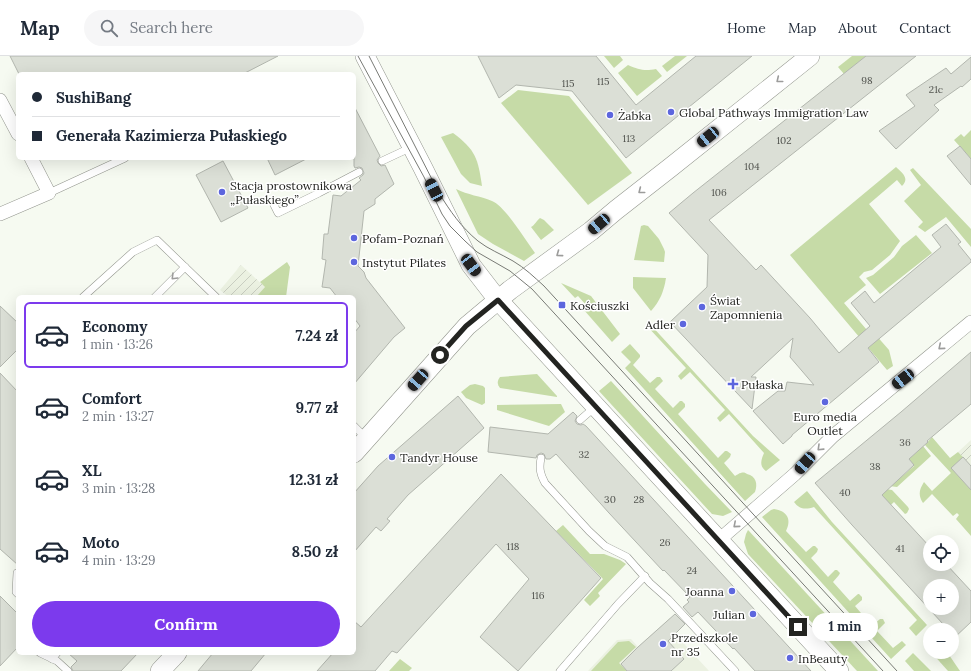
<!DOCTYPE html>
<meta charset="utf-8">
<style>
body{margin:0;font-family:Lora,serif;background:#f6f6f7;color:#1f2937;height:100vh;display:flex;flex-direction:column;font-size:15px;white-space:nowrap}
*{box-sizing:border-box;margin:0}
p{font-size:13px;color:#747a83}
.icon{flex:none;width:22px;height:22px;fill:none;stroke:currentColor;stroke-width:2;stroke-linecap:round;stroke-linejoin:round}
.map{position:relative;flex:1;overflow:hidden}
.drawer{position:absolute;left:16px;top:239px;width:340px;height:360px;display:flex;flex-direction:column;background:#fff;border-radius:6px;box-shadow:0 4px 16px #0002}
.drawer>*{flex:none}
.banner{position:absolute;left:16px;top:16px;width:340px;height:88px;border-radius:6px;box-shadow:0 4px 16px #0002;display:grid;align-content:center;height:88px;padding:0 16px;background:#fff}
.fabs{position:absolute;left:923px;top:479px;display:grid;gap:8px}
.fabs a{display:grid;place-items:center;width:36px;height:36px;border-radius:50%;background:#fff;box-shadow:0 4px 16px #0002;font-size:20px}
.end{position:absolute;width:18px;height:18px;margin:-9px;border:5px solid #232421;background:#fff;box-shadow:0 0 0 2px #fff}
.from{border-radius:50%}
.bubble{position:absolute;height:28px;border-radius:14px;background:#fff;box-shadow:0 4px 16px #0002;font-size:13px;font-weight:800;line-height:28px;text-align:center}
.car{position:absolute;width:12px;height:24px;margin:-12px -6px;border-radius:5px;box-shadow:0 0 3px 1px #0007;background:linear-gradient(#222 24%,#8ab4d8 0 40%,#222 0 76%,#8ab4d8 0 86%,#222 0)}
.banner b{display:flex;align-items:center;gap:14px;height:38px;font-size:15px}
.banner b+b{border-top:1px solid #e0e1e3}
.banner i{width:10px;height:10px;background:#1f2937}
ul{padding:7px 0 0;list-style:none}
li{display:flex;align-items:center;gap:12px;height:66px;margin:0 8px 6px;padding:0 8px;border:2px solid transparent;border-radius:6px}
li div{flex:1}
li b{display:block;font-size:15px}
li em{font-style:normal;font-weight:800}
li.active{border-color:#7c3aed}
li>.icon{width:36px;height:36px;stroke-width:1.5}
.action{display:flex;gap:8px;margin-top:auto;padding:8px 16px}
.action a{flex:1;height:46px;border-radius:24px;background:#7c3aed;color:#fff;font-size:16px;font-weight:800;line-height:46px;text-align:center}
header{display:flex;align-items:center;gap:24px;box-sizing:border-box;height:56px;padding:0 20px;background:#fff;border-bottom:1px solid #e0e1e3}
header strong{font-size:19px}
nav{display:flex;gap:22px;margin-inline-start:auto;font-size:14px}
.search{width:280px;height:36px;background:#f6f6f7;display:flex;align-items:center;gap:10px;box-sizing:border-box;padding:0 14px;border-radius:22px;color:#747a83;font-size:15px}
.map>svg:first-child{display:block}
.built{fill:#ebf1e1}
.industrial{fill:url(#industrial-furrows)}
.green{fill:#c6dba7}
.building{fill:#dbdfd6;stroke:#b2b6ae;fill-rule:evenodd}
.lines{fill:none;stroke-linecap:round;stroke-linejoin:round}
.lane-casing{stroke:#92958d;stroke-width:8}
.street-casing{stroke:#92958d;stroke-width:14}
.secondary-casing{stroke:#92958d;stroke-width:20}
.lane{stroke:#fff;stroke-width:7}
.street{stroke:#fff;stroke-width:13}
.secondary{stroke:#fff;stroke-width:19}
.tram{stroke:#787a75;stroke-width:1}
.oneway{stroke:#9c9c9b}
.route{stroke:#232421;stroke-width:5}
.poi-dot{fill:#5d66de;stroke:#fff;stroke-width:1.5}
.labels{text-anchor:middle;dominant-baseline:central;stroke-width:3;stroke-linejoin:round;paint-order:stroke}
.number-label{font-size:10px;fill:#51534e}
.poi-label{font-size:12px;fill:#232421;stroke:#fff;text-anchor:start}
</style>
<header>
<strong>Map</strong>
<div class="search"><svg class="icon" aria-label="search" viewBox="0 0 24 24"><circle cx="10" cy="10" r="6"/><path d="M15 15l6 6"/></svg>Search here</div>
<nav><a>Home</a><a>Map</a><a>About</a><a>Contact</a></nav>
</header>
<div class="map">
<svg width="971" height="615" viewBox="0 0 971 615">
<defs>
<pattern id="industrial-furrows" width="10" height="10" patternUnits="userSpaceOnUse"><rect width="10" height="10" fill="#ebf1e1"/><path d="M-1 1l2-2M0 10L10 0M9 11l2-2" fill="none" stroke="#c9cec1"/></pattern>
</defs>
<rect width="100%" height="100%" fill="#f6faf1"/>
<polygon class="built" points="670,562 675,578 709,615 588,615 617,584 631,583 638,591"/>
<g class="industrial">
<polygon points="241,209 265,231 256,241 229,241 220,234"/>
<polygon points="971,384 971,434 963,401 958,396"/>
</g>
<g class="green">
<polygon points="604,0 620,0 623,4 614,12"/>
<polygon points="675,0 687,0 667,16 662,10"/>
<polygon points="852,0 866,0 844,18 838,11"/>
<path d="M628 9C639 14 645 15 656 13L662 20 637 40 618 17Z"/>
<polygon points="518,34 569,40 632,117 588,149 501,47"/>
<polygon points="971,74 971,103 954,84 961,78 964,81"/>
<path d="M453 77C476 94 478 103 482 130L470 127 461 118 441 81Z"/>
<path d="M896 111C902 117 910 122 902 130L897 124 869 148 900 185 890 199 872 214 864 216 859 221 866 229 844 247 872 280 875 278 889 294 893 310 887 314 790 199Z"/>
<polygon points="913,112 971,173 971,191 946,161 925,176 918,171 923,166 904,145 921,129 910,114"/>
<path d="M456 133C468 139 480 140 492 145 505 150 526 185 535 197L524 205 493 188 478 178Z"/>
<path d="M540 162 544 164 554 174 541 184 531 171C535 169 536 165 540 162Z"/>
<polygon points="644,169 648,170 659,183 664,193 665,196 664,206 634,204 641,170"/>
<polygon points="916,179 932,197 880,238 866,222 873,219 894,201 902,190"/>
<polygon points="287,206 290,211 286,241 256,241 265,231 260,226"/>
<path d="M633 221 666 222C664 235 660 245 651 255L633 232Z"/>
<polygon points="561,227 591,240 620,278 612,286 584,254 587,250 578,240 575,242"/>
<path d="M649 267 753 380 780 404 766 415C759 410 761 404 764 397L729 358 720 366 717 362 725 354 690 316 681 324 678 320 686 312 646 269Z"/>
<path d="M630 288 640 299V301L633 309 650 327 657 321H660L663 325 655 333 673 352 680 345H682L685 348V351L678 358 718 402 725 395H727L731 398 730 401 724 407 735 420C737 419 739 417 741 417 743 416 746 417 747 418 756 420 758 428 755 436L745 445 625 312 631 306 621 296Z"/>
<path d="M537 318 557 340V341L500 332C497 328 497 325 500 321Z"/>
<polygon points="611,325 705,428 732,456 723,460 712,458 599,335"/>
<polygon points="475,328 483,330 485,332 485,347 482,349 466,342 461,336 470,329"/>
<polygon points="561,348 565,356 549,370 497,354 497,349"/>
<path d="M932 381 950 402 958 396 963 401 952 412 971 434V480L956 463 959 459 957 457 953 460 932 438 923 447C918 439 919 434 924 426L932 435 951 417 925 389Z"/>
<polygon points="923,390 931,400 897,431 881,429 893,419 899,423 914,410 909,403"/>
<polygon points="880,432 892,434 908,451 909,453 907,457 905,458 894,446 872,467"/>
<path d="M807 435 832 466 927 569 916 580 909 572 917 564 814 451C805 454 799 453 794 446Z"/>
<path d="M774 453C787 455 792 463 786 475L806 496 813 490H815L818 493 817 496 811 502 828 521 835 514H837L840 517 839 519 833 526 850 545 858 538H859L862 541V544L855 550 872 570 880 563H883L885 567 877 575 893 592 902 585 906 589 891 603 762 461 771 454Z"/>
<polygon points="563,469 590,498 604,498 620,504 626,508 598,537 600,540 590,550 584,544 603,523 556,475"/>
<polygon points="748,474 749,475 878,615 857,615 748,498 744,486 746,478"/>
<polygon points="629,585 636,591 619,607 627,615 591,615 618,586"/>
<polygon points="931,596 947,596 960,615 948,615"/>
<polygon points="913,597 931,615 914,615 905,605"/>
<polygon points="400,603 412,612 409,615 389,615"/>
</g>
<g class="building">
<polygon points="10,0 278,0 243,18 19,18"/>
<polygon points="478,0 596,0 636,49 696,0 752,0 626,102 572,35 516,29 499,42"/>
<polygon points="866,0 916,0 709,164 756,214 761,209 810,262 839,297 870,270 851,247 865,235 874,247 941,191 932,179 946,168 961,186 958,188 971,204 971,206 868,292 879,306 792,379 792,380 783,388 753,355 778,335 785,335 787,326 814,329 790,301 793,282 751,321 756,321 752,353 670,266 707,231 708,199 669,157 693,137"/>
<polygon points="971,1 971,23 962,31 961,30 934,49 939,54 896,93 879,75 915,50 906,39 946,12 951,18"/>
<polygon points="354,50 380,100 377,104 378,107 381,110 385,109 394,128 375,143 375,148 364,155 358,210 364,216 366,222 405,272 394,281 354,328 354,277 360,270 354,262 354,241 337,241 330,232 322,231 326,204 322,203 324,178 328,178 333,139 341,140 361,124 359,122 363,119 364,117 362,112 359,111 355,112 354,110"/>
<polygon points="960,90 971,103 971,129 947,100"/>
<polygon points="267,102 308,102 275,119"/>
<polygon points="223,105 248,152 221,166 196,119"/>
<polygon points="0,250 18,267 18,293 0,311"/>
<path d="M971 296V348L927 385 928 386 909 403 914 409 882 439 930 491V508H946L971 535V566L953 583 952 581V574H947L943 568 852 469 815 427 901 356ZM930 530H952V552H930Z"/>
<polygon points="0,317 18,336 18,509 0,493"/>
<polygon points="458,340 484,372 408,439 387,463 390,465 381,475 376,471 354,496 354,437 378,410"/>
<polygon points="573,356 577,360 575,365 577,368 581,369 583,368 586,370 811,615 755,615 734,592 733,593 698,556 692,561 683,551 689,546 687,544 690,541 664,514 663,515 609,457 556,398 550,403 546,403 544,398 541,397 537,399 536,402 488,396 490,371 548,378"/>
<polygon points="963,401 971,410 971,434 951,412"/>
<polygon points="501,418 601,522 518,615 480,581 529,523 496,488 397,597 392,595 375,615 317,615 333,597 354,597 354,565 361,571"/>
<polygon points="0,540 18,558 18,591 0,610"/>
<polygon points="675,558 685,568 668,585 684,603 671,615 627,615 621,608 638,591"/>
<polygon points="68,597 138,597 121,615 73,615 71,611 77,605"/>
<polygon points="213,597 266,597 251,615 198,615"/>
</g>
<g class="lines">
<g class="lane-casing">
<g id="lane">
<polyline points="382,105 412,91"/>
<polyline points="49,137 125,102"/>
<polyline points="274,149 278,157 319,137 359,116"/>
<polyline points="83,241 133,196 157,184 216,241"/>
<polyline points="155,241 185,211"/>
<polyline points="580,364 595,351"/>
<polyline points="354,370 367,383"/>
<path d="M541 402C539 412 540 418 545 427L589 475 605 490 627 501 650 527 668 543 735 615"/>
<polyline points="17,517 16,536 18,538"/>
<polyline points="40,597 57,605 68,615"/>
<polyline points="52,603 57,597"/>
<polyline points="560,615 618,548 645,520"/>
</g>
</g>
<g class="street-casing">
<g id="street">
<polyline points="0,44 18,78"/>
<polyline points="0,158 49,137 31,102"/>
<polyline points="719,484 795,418 833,380 971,266"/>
</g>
</g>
<g class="secondary-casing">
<g id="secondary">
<polyline points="365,0 423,112 471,209 498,244 839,615"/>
<polyline points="354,397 467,270 510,234 591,175 616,154 671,111 810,0"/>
<polyline points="160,615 177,597"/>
</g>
</g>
<use href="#lane" class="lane"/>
<use href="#street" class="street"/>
<use href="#secondary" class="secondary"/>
<g class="tram">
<polyline points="358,0 424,121 442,158 450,170 465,185 477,196 510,215 532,233 883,615"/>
<path d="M369 0 439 137C450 155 461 171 478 185 488 193 501 198 513 205 525 212 534 221 544 230L897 615"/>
</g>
</g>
<defs><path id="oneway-chevron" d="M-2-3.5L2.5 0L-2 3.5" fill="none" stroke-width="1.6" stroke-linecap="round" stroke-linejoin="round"/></defs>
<g class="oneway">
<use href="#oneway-chevron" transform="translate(779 24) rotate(141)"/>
<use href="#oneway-chevron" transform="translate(641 135) rotate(142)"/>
<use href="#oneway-chevron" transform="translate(559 198) rotate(144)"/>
<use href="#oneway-chevron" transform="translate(174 221) rotate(135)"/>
<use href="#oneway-chevron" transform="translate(941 291) rotate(140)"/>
<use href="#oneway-chevron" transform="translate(820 392) rotate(136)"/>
<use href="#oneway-chevron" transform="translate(736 469) rotate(139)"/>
</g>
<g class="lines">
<polyline class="route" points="440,299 466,270 498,244 798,571"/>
</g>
<g class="poi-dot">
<circle cx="671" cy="56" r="4"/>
<circle cx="610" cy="59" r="4"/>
<circle cx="222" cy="136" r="4"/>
<circle cx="354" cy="182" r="4"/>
<circle cx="354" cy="206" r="4"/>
<rect x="558" y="245" width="8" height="8" rx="2"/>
<circle cx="702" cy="251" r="4"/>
<circle cx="683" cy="268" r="4"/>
<path d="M731 322h4v4h4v4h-4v4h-4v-4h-4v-4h4z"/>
<circle cx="825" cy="346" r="4"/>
<circle cx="392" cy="401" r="4"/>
<circle cx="732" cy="535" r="4"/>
<circle cx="753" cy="558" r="4"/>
<circle cx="663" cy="588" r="4"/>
<circle cx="790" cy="602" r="4"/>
</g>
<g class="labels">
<g class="number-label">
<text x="867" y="24">98</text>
<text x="603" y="25">115</text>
<text x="568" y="27">115</text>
<text x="936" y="33">21c</text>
<text x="629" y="82">113</text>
<text x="784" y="84">102</text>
<text x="752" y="110">104</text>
<text x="719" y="136">106</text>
<text x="905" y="386">36</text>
<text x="584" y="398">32</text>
<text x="875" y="410">38</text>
<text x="845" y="436">40</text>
<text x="610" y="443">30</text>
<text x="639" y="443">28</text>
<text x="665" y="486">26</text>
<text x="513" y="490">118</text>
<text x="900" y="492">41</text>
<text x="692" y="514">24</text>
<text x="538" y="539">116</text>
</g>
<g class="poi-label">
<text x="679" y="56">Global Pathways Immigration Law</text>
<text x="618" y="59">Żabka</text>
<text x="230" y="129">Stacja prostownikowa<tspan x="230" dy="14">„Pułaskiego”</tspan></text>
<text x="362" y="182">Pofam-Poznań</text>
<text x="362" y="206">Instytut Pilates</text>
<text x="710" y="244">Świat<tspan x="710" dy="14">Zapomnienia</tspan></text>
<text x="570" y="249">Kościuszki</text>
<text x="675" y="268" text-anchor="end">Adler</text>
<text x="741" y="328">Pułaska</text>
<text x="825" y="360" text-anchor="middle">Euro media<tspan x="825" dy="14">Outlet</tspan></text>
<text x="400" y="401">Tandyr House</text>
<text x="724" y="535" text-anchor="end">Joanna</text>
<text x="745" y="558" text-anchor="end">Julian</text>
<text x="671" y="581">Przedszkole<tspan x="671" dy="14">nr 35</tspan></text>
<text x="798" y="602">InBeauty</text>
</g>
</g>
</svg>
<div class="fabs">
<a><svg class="icon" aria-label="locate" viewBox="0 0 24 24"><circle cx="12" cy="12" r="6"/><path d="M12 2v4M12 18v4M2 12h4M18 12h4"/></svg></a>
<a>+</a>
<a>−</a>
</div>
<i class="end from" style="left:440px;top:299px"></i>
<i class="end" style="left:798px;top:571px"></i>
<div class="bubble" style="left:812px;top:557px;width:66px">1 min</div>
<i class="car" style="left:708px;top:81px;rotate:231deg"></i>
<i class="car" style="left:434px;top:134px;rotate:333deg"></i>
<i class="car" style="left:599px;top:168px;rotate:230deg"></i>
<i class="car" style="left:471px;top:209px;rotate:143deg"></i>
<i class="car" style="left:903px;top:323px;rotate:232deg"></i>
<i class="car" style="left:418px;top:324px;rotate:221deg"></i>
<i class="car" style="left:805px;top:407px;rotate:221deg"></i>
<div class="banner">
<b><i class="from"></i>SushiBang</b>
<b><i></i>Generała Kazimierza Pułaskiego</b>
</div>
<section class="drawer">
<ul>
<li class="active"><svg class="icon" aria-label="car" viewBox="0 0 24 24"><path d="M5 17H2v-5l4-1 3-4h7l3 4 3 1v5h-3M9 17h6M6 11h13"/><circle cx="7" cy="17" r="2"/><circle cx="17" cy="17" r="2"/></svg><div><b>Economy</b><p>1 min · 13:26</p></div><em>7.24 zł</em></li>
<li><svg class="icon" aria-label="car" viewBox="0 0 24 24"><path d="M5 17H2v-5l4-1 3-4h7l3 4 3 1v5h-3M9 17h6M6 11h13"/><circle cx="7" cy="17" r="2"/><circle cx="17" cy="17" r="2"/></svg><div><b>Comfort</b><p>2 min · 13:27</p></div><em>9.77 zł</em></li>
<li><svg class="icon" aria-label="car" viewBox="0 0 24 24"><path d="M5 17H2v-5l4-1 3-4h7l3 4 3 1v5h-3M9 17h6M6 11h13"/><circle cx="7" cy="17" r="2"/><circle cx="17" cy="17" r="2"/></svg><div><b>XL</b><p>3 min · 13:28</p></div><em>12.31 zł</em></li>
<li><svg class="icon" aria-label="car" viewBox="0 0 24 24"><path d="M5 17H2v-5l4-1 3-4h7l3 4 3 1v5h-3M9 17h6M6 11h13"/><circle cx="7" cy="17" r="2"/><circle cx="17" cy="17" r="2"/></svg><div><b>Moto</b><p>4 min · 13:29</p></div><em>8.50 zł</em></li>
</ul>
<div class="action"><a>Confirm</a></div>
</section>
</div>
